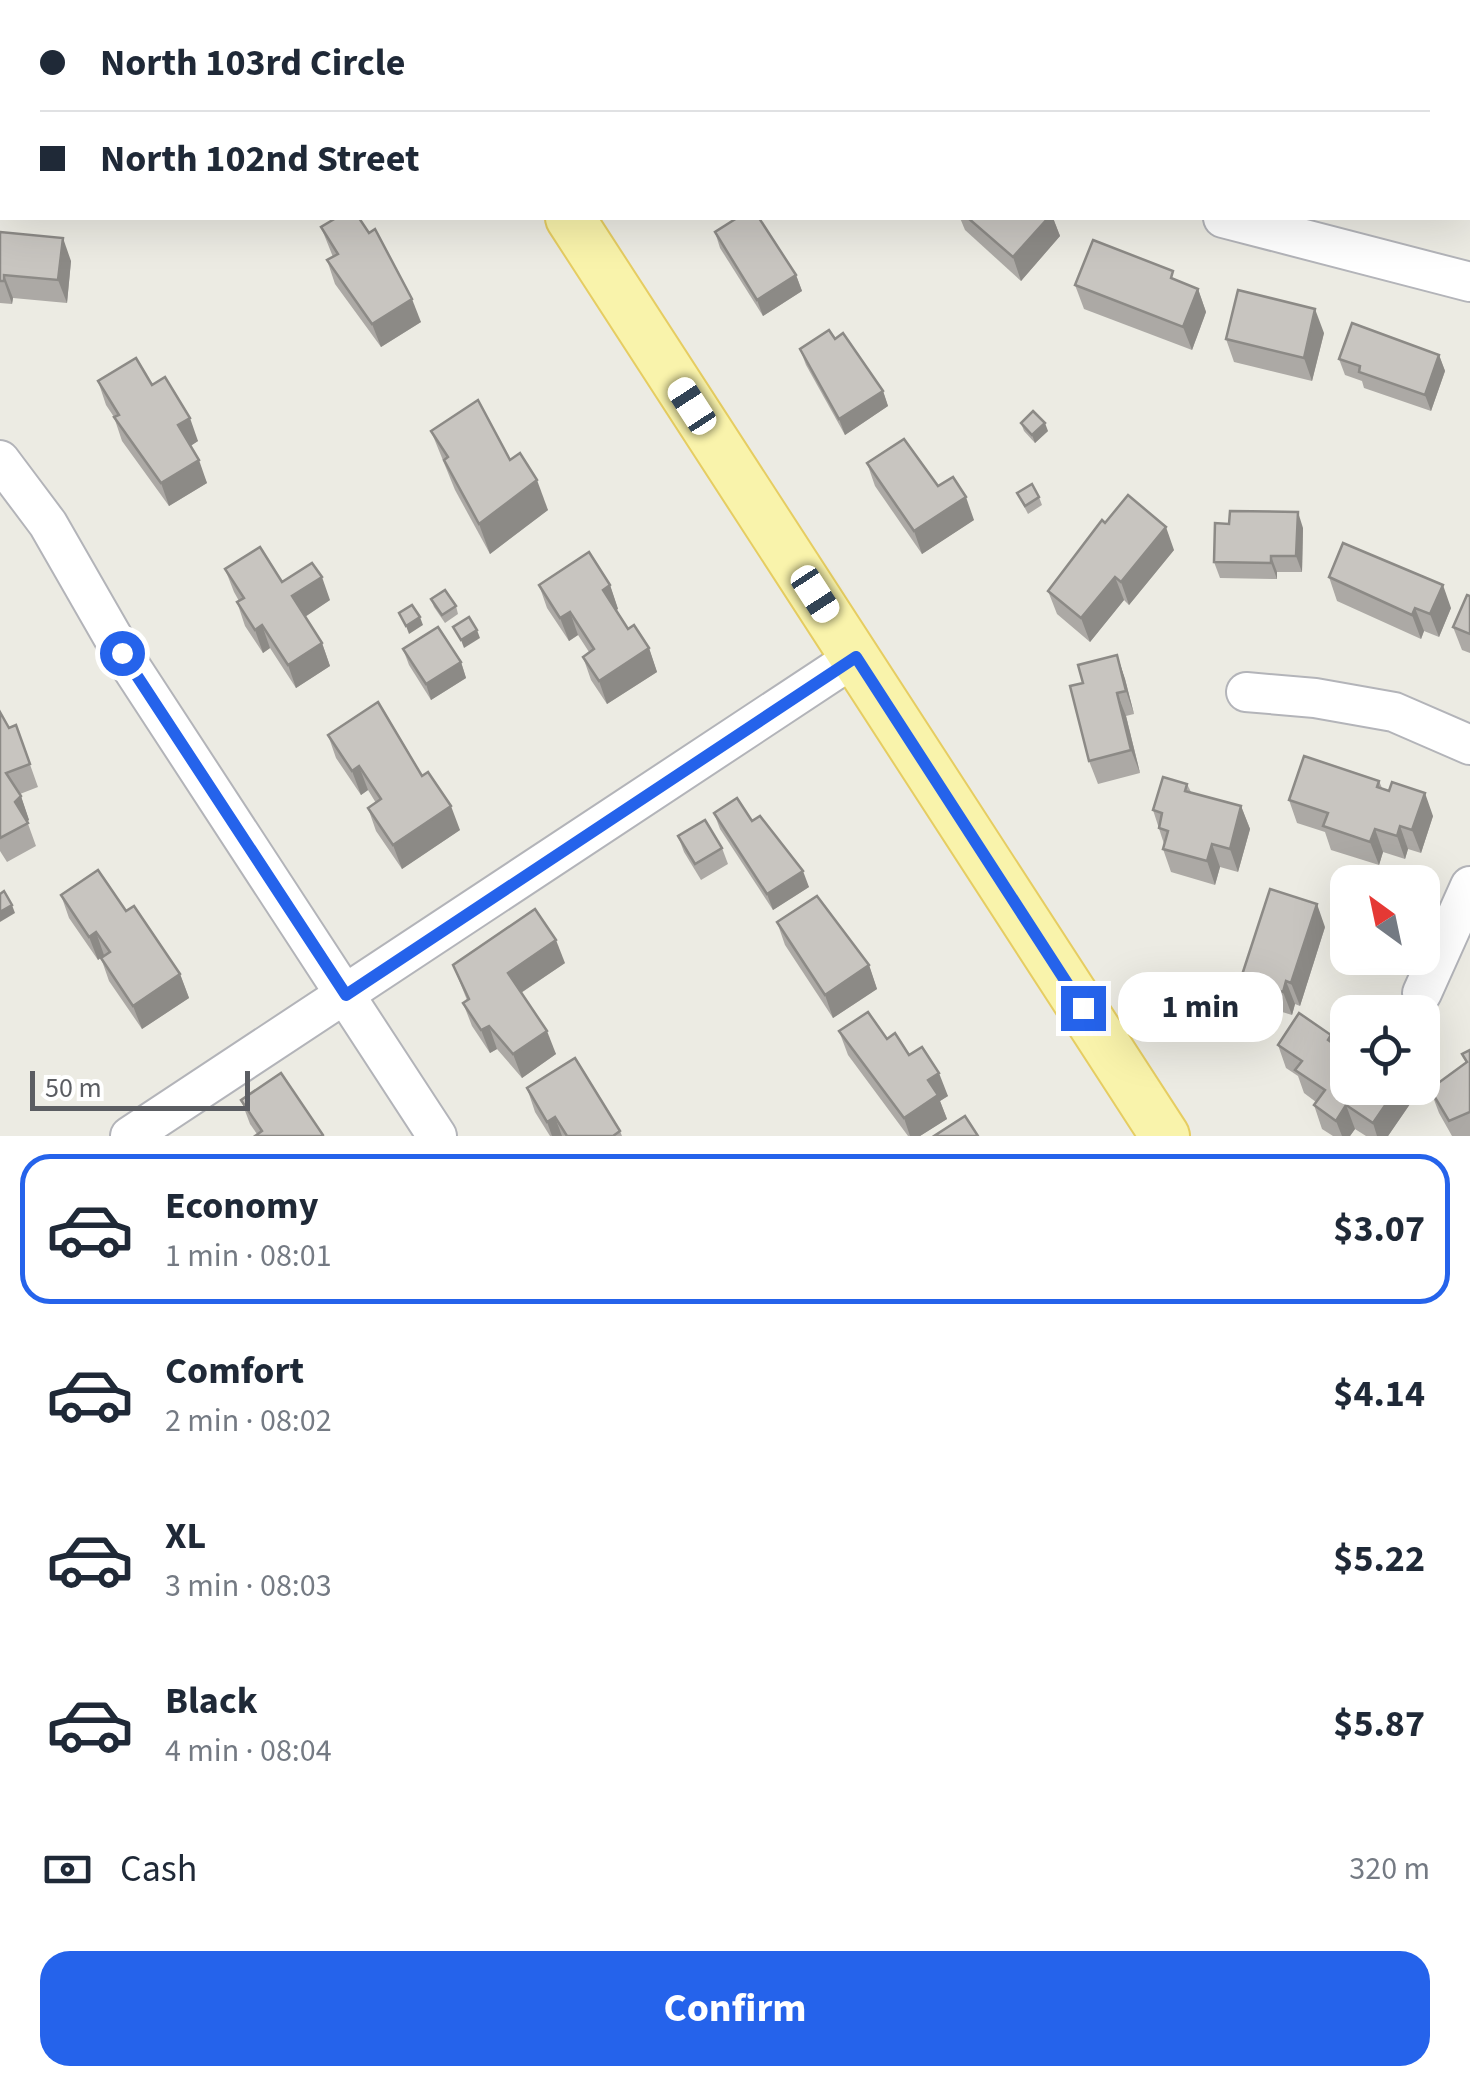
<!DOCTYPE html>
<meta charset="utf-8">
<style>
body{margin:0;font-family:"Source Sans 3",sans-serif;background:#f2f2f3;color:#1f2937;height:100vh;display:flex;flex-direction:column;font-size:38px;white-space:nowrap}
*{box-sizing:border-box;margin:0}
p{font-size:32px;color:#747a83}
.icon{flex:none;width:55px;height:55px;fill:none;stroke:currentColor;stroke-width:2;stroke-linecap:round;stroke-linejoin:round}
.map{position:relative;height:1136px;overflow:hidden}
.sheet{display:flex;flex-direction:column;background:#fff;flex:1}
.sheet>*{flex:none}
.hud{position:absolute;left:0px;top:0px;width:1470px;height:220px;box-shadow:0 10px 40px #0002;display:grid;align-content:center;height:220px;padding:0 40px;background:#fff}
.needle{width:65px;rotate:327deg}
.tools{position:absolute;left:1330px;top:865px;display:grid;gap:20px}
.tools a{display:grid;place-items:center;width:110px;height:110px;border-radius:20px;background:#fff;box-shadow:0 10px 40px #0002;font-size:50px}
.scale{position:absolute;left:30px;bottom:25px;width:220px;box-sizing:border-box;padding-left:10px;border:5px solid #5b5d62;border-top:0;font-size:28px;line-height:35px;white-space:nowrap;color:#5b5d62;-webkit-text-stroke:8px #fff;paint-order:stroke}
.end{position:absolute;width:45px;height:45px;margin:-22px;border:12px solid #2563eb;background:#fff;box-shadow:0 0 0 5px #fff}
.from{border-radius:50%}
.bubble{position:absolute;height:70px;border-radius:30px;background:#fff;box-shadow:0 10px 40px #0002;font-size:32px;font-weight:700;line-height:70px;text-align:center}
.car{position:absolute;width:30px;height:60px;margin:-30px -15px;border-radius:12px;box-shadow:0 0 8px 2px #0007;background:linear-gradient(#fff 24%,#345 0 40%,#fff 0 76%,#345 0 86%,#fff 0)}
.hud b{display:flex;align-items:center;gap:35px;height:95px;font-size:38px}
.hud b+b{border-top:2px solid #e0e1e3}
.hud i{width:25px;height:25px;background:#1f2937}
ul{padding:18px 0 0;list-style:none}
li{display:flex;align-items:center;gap:30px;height:150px;margin:0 20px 15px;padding:0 20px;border:5px solid transparent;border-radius:30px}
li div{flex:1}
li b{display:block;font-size:38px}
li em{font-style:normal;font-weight:700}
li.current{border-color:#2563eb}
li>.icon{width:90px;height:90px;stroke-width:1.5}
.pay{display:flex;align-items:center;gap:25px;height:110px;padding:0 40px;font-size:38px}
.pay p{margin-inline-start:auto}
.cta{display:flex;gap:20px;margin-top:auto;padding:20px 40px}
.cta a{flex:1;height:115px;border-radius:30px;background:#2563eb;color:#fff;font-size:40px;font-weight:700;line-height:115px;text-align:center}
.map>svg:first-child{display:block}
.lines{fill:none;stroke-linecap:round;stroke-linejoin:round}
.minor-casing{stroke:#b3b4b9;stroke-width:42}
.major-casing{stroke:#e6cd62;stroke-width:52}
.minor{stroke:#fff;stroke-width:38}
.major{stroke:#f9f3ab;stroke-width:48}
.wall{fill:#aca9a5}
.shaded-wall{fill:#8c8a86}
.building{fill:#c8c5c0;stroke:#8c8a86;stroke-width:2.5}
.route{stroke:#2563eb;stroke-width:12}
</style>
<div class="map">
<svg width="1470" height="1136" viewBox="0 0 1470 1136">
<rect width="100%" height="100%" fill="#ecebe3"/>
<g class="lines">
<g class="minor-casing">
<g id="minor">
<polyline points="975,0 976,2"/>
<polyline points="1223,218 1470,282"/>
<polyline points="0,460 48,524 122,653 437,1136"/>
<polyline points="1246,692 1315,698 1394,712 1470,745"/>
<polyline points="1422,993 1470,886"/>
<polyline points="130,1136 855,657"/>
</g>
</g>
<g class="major-casing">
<g id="major">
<polyline points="429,0 431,2"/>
<polyline points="570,218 1165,1136"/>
</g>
</g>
<use href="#minor" class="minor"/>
<use href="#major" class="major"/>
</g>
<g class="wall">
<polygon points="1468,122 1470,122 1470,193 1468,192"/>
<polygon points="960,218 1053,218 1060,236 1021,281 965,230"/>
<polygon points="321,227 421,322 381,347 335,284 327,260 333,257"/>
<polygon points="0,232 71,261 67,303 13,298 12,304 0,303"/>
<polygon points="715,232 796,275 802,291 763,316 720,248"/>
<polygon points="1177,281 1198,289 1206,312 1192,350 1084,309 1075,285"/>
<polygon points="1324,333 1312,381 1234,362 1226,339"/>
<polygon points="835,339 883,391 888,406 845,435 806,365 800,349"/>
<polygon points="1439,355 1445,371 1431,411 1364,388 1362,381 1345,375 1339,359"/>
<polygon points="98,381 152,385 198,441 190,446 207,483 169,506 122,441 114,417 106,405"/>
<polygon points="1021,423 1048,431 1035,443 1024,431"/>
<polygon points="431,431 510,460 548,510 490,554 455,490"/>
<polygon points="867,463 938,486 974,520 922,554 875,486"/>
<polygon points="1017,493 1039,497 1042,505 1028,514"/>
<polygon points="1105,523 1174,550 1129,605 1124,600 1090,642 1057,614 1048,591"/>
<polygon points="1229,524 1303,528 1302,572 1277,572 1277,579 1220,578 1214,562"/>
<polygon points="225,569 282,582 330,600 305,617 322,643 330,666 296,688 270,648 263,653 245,626 237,602 239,601 234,592"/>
<polygon points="1329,577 1451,608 1439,637 1424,631 1421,639 1337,601"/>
<polygon points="539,585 610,585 618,609 616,610 628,629 649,648 657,672 607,704 591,680 583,657 589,652 578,635 569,641 547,608"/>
<polygon points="1470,596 1470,653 1462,650 1453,627"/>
<polygon points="431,599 456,606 458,614 445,623 434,607"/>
<polygon points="403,649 461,662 466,678 431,700 409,665"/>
<polygon points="1117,655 1125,679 1134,714 1126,716 1140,773 1098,784 1089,761 1083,683"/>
<polygon points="0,712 9,728 16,725 38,787 20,794 29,820 27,821 36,846 7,862 0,851"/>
<polygon points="328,735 460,830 402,869 376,831 368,808 376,803 368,790 361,795 336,758"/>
<polygon points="1379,781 1382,788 1433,816 1421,853 1408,849 1405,859 1383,852 1379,865 1331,850 1325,832 1297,823 1289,800"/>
<polygon points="1187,784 1191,792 1241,806 1250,829 1238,872 1220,867 1215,885 1171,872 1163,849 1164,844 1153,810"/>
<polygon points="714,813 752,821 809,887 773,910 720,829"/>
<polygon points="678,836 722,848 728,864 701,880 684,852"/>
<polygon points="61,895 126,911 180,974 189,998 142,1029 109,981 101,958 104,955 98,960 69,918"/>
<polygon points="777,922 869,965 877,989 833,1018 785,945"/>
<polygon points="1325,927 1300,1006 1295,1004 1292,1015 1249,1002 1241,978"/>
<polygon points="565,963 521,993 556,1054 522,1078 497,1049 490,1053 472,1026 463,1003 467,1000 453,965"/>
<polygon points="839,1031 887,1039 909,1055 948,1096 940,1101 947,1119 920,1136 908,1136 848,1055"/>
<polygon points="1331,1035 1348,1088 1404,1088 1410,1104 1388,1136 1366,1136 1355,1129 1350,1136 1333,1136 1322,1129 1314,1105 1316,1102 1304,1093 1298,1076 1286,1068 1278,1045"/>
<polygon points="1470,1050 1470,1136 1452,1136 1439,1113 1430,1089 1466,1063 1462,1054"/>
<polygon points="527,1088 620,1131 622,1136 550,1136 535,1112"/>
<polygon points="241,1100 323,1136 257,1134 250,1124"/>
</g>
<g class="shaded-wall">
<polygon points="122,0 146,0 146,2 118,2"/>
<polygon points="1175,0 1188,0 1189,2 1172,2"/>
<polygon points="2,63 2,83 0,84 0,65"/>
<polygon points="1048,218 1053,218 1060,236 1021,281 1013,257"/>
<polygon points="63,238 71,261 67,303 58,280"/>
<polygon points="4,275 13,298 12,304 4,281"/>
<polygon points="796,275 802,291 763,316 757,300"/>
<polygon points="1198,289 1206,312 1192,350 1183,327"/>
<polygon points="412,299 421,322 381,347 372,324"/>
<polygon points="1315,309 1324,333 1312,381 1304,358"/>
<polygon points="1439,355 1445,371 1431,411 1425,395"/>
<polygon points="883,391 888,406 845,435 839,419"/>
<polygon points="190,418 198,441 186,449 178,425"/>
<polygon points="1045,423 1048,431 1035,443 1032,435"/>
<polygon points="199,460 207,483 169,506 161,483"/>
<polygon points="537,480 548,510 490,554 479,524"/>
<polygon points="966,497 974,520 922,554 914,531"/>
<polygon points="1298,512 1303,528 1302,572 1296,556"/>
<polygon points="1166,527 1174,550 1129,605 1121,582"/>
<polygon points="1271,556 1277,572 1277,579 1271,563"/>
<polygon points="322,577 330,600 300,620 292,596"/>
<polygon points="1115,577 1124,600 1090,642 1081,618"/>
<polygon points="610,585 618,609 611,613 603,590"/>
<polygon points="1443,585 1451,608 1439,637 1430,614"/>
<polygon points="1415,608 1424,631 1421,639 1412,615"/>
<polygon points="570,612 578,635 569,641 560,618"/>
<polygon points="420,617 423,625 409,634 406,626"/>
<polygon points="262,625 270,648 263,653 255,630"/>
<polygon points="477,630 480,638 464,648 461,640"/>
<polygon points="322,643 330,666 296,688 288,665"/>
<polygon points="649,648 657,672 607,704 599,681"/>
<polygon points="1117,655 1125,679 1134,714 1126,691"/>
<polygon points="461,662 466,678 431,700 426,684"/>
<polygon points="1117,693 1126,716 1140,773 1131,750"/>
<polygon points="359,766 368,790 361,795 352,771"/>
<polygon points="1425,793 1433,816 1421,853 1412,830"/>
<polygon points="21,796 29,820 23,825 15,802"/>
<polygon points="451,806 460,830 402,869 393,845"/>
<polygon points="1241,806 1250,829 1238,872 1230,849"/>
<polygon points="1400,826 1408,849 1405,859 1397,836"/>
<polygon points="1375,829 1383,852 1379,865 1370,842"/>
<polygon points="1212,844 1220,867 1215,885 1207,861"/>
<polygon points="803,871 809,887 773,910 767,894"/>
<polygon points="1317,904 1325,927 1300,1006 1291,983"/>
<polygon points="12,905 15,913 0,922 0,912"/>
<polygon points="96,932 104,955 98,960 89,937"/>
<polygon points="556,940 565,963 516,996 508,973"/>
<polygon points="869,965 877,989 833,1018 825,995"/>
<polygon points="180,974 189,998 142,1029 133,1006"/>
<polygon points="1286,981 1295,1004 1292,1015 1283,992"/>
<polygon points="489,1026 497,1049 490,1053 481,1030"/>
<polygon points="547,1031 556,1054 522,1078 513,1054"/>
<polygon points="939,1073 948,1096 940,1101 947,1119 920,1136 910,1136 904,1118 928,1080"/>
<polygon points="1397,1088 1404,1088 1410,1104 1388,1136 1377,1136 1373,1123"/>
<polygon points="1346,1105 1355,1129 1350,1136 1342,1136 1336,1121"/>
<polygon points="555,1117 562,1136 552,1136 547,1122"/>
</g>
<g class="building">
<polygon points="53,0 122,0 118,2 52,2"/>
<polygon points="564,0 618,0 620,2 565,2"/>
<polygon points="842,0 876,0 878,2 838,2"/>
<polygon points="1084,0 1175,0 1172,2 1082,2"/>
<polygon points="2,10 2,63 0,65 0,11"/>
<polygon points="1468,122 1470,122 1470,179 1468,178"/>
<polygon points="336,218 359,218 369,233 375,229 412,299 372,324 327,260 338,254 321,227"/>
<polygon points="737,218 759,218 796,275 757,300 715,232"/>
<polygon points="968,218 1048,218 1013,257"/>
<polygon points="0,232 63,238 58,280 4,275 4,281 0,281"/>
<polygon points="1093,240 1173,271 1171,278 1198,289 1183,327 1075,285"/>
<polygon points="1238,290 1315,309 1304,358 1226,339"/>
<polygon points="1352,323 1439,355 1425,395 1359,372 1360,366 1339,359"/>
<polygon points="829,330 835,339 843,333 883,391 839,419 800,349"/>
<polygon points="136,358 152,385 165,377 190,418 178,425 199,460 161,483 114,417 119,415 98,381"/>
<polygon points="478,400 510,460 520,453 537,480 479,524 444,460 448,457 431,431"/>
<polygon points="1033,411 1045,423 1032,435 1021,423"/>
<polygon points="904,439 938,486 953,477 966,497 914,531 867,463"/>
<polygon points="1032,484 1039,497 1025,506 1017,493"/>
<polygon points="1128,495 1166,527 1121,582 1115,577 1081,618 1048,591 1102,520 1105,523"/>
<polygon points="1230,511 1298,512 1296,556 1271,556 1271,563 1214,562 1215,523 1229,524"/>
<polygon points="1343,543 1443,585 1430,614 1415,608 1412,615 1329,577"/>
<polygon points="260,547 282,582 312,563 322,577 292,596 322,643 288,665 262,625 255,630 237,602 244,598 225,569"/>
<polygon points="589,552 610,585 603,590 628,629 634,625 649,648 599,681 583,657 594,649 570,612 560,618 539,585"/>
<polygon points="445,590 456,606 442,615 431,599"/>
<polygon points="1467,595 1470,596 1470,634 1453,627"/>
<polygon points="412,605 420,617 406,626 399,613"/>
<polygon points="469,617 477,630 461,640 453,627"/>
<polygon points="438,627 461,662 426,684 403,649"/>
<polygon points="1117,655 1126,691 1117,693 1131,750 1089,761 1070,686 1083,683 1078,665"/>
<polygon points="378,702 422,776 428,772 451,806 393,845 368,808 381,799 359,766 352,771 328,735"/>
<polygon points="0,712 9,728 16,725 30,764 6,773 21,796 15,802 28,823 0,838"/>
<polygon points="1304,756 1379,781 1377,787 1389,791 1392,782 1425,793 1412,830 1400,826 1397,836 1375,829 1370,842 1323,826 1328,813 1289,800"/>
<polygon points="1163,777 1187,784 1185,791 1241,806 1230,849 1212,844 1207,861 1163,849 1168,831 1159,828 1162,813 1153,810"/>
<polygon points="737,798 752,821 760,816 803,871 767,894 714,813"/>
<polygon points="705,820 722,848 695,864 678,836"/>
<polygon points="98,870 126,911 134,906 180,974 133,1006 101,958 110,952 96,932 89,937 61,895"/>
<polygon points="1270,889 1317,904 1291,983 1286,981 1283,992 1241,978"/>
<polygon points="4,891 12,905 0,912 0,894"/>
<polygon points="817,896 869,965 825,995 777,922"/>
<polygon points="535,909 556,940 508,973 547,1031 513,1054 489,1026 481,1030 463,1003 469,999 453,965"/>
<polygon points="868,1012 887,1039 895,1033 909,1055 922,1047 939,1073 928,1080 938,1095 904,1118 839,1031"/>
<polygon points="1299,1013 1331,1035 1328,1040 1348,1054 1348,1088 1397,1088 1373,1123 1346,1105 1336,1121 1314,1105 1325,1090 1295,1070 1302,1061 1278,1045"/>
<polygon points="1470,1050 1470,1112 1449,1121 1430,1089 1467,1062 1462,1054"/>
<polygon points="575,1058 620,1131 613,1136 567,1136 555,1117 547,1122 527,1088"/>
<polygon points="281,1073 323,1135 322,1136 255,1136 262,1131 241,1100"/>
<polygon points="965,1116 978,1136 934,1136"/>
</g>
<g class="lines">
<polyline class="route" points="122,653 346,995 856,657 1083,1008"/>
</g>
</svg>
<div class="tools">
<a><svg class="needle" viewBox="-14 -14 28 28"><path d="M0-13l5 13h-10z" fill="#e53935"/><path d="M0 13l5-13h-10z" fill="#747a83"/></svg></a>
<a><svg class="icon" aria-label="locate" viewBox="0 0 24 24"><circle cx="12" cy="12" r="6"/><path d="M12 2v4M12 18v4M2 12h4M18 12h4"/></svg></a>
</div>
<div class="scale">50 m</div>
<i class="end from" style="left:122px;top:653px"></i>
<i class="end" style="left:1083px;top:1008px"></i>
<div class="bubble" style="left:1118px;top:972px;width:165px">1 min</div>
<i class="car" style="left:692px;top:406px;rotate:327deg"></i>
<i class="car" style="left:815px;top:594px;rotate:147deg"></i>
<div class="hud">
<b><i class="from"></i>North 103rd Circle</b>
<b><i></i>North 102nd Street</b>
</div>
</div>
<section class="sheet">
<ul>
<li class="current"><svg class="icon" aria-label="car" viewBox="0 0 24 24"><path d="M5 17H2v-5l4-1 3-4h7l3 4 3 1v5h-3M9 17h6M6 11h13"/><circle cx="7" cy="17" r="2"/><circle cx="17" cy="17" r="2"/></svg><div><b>Economy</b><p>1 min · 08:01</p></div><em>$3.07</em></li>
<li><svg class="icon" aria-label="car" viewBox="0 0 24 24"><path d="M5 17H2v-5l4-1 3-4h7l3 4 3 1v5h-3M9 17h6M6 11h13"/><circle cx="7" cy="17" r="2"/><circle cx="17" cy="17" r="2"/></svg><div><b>Comfort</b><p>2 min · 08:02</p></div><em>$4.14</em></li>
<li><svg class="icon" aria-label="car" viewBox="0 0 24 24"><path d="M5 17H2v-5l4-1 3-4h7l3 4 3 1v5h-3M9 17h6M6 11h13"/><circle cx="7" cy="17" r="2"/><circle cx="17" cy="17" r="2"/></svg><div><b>XL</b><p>3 min · 08:03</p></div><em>$5.22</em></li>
<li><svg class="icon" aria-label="car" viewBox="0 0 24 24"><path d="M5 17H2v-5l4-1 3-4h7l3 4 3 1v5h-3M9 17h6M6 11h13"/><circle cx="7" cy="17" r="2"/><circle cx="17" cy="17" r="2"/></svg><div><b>Black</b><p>4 min · 08:04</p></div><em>$5.87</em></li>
</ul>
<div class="pay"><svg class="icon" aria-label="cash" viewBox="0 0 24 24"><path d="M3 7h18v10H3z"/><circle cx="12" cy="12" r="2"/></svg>Cash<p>320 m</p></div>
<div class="cta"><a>Confirm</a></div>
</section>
